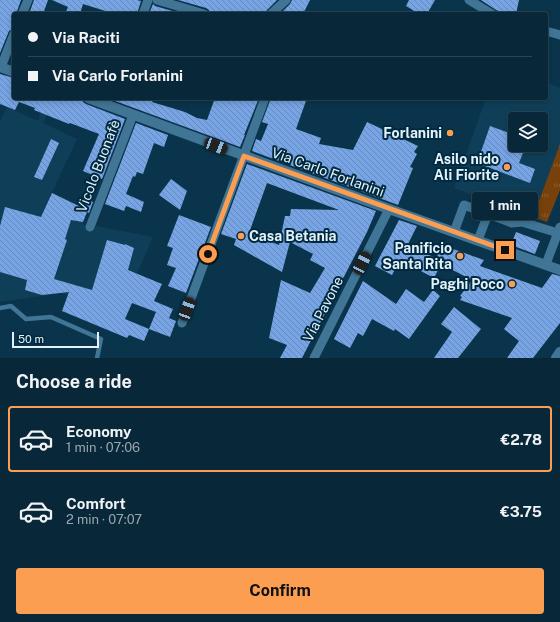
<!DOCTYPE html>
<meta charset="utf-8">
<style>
body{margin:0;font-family:"Public Sans",sans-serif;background:#163343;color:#f1f3f6;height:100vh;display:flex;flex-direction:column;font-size:15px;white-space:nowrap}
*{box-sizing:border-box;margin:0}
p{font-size:13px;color:#98a5ae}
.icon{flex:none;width:22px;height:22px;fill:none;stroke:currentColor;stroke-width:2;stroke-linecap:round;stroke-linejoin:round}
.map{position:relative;height:358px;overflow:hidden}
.drawer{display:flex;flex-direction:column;background:#082738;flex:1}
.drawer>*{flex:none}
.guide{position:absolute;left:12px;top:12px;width:536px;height:88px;border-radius:4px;box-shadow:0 2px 6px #0003,0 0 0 1px #294453;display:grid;align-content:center;height:88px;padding:0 16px;background:#082738}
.buttons{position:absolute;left:508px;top:112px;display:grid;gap:8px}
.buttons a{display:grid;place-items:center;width:40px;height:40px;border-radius:4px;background:#082738;box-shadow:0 2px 6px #0003,0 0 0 1px #294453;font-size:20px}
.scale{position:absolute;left:12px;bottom:10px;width:87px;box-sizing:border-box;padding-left:4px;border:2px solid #e3f1fb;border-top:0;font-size:11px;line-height:14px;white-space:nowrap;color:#e3f1fb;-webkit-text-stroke:3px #002a40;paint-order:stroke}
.end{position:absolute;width:18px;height:18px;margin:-9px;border:5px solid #fb9e51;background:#111;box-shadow:0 0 0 2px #111}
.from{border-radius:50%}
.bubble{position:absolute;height:28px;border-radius:4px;background:#082738;box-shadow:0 2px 6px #0003,0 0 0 1px #294453;font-size:13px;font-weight:700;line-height:28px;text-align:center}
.car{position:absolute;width:12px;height:24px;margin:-12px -6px;border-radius:5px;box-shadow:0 0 3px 1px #0007;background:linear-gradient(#222 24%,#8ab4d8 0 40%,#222 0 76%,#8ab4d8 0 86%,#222 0)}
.guide b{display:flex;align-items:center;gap:14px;height:38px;font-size:15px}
.guide b+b{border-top:1px solid #294453}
.guide i{width:10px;height:10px;background:#f1f3f6}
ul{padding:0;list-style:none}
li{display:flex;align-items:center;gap:12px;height:66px;margin:0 8px 6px;padding:0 8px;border:2px solid transparent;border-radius:4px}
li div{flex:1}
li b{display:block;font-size:15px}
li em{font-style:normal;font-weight:700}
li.current{border-color:#fb9e51}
li>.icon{width:36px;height:36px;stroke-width:1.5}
h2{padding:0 16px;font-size:18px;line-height:48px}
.action{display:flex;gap:8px;margin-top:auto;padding:8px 16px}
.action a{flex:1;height:46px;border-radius:4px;background:#fb9e51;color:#111;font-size:16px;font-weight:700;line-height:46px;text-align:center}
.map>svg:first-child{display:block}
.built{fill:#0f3f58;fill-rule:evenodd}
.grass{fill:url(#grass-tufts)}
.building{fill:url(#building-back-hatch);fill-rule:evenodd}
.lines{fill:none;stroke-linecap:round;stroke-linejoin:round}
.service{stroke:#417596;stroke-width:4.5}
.minor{stroke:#417596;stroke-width:9}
.tertiary{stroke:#417596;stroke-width:10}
.route{stroke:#fb9e51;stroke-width:5}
.poi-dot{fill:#fb9e51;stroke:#002a40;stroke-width:1.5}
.labels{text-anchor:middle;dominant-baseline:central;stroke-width:4;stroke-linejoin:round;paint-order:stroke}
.poi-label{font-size:14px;font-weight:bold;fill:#e3f1fb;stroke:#002a40;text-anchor:end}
.street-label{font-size:14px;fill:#e3f1fb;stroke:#002a40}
</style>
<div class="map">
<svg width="560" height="358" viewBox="0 0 560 358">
<defs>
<pattern id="grass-tufts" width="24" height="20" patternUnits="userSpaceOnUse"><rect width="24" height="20" fill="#78400a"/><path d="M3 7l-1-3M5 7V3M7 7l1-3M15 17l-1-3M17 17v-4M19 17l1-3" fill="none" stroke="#8b5c2f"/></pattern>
<pattern id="building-back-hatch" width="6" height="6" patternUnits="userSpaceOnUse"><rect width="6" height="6" fill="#77a4e5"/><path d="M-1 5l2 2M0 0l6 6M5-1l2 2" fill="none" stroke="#6888b7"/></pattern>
</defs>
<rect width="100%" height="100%" fill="#0a344b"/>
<g class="built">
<path d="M546 82 560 88V144L533 217 454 188 486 98H546ZM515 119H541V145H515Z"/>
<polygon points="46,98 54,98 43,123 77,139 42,214 83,222 83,224 95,229 96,226 153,237 118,316 62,293 0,302 0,122 7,107 38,121"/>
</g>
<polygon class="grass" points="560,144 560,190 547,222 533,217"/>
<g class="building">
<polygon points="0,0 21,0 16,14 14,14 14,28 9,31 0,53"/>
<polygon points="34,0 48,0 43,14 29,14"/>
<polygon points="52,0 137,0 141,1 137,14 115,14 83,4 80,14 65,14 68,7"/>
<polygon points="178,0 277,0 267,10 265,14 210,14 209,10 206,8"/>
<polygon points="292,0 310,0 303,14 280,14 290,4"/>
<polygon points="409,0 435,0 427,14 419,14 406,6"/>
<polygon points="481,0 519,0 516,14 508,14 496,10"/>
<polygon points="153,4 155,6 183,14 149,14"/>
<polygon points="0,74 14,78 14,98 82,98 83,102 86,104 125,119 102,179 83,171 99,134 70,123 69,124 34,110 35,108 19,102 15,110 0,104"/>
<polygon points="107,98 154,98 152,102 185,112 197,118 207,120 215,98 259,98 244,135 245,135 240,147"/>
<polygon points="271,98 307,98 296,129 321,138 319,144 353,150 367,122 418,146 414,152 417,154 410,167 413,168 398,205 252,151 256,139 261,141 268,124 262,122"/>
<polygon points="136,123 168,135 164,147 154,143 143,174 137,172 135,177 133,176 126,194 144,202 141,212 126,206 124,211 105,204"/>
<polygon points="490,126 515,135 515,145 526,145 519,163 535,169 530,183 477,163"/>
<polygon points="51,139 59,143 42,180 34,177"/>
<path d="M247 164 376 211 367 232 302 358H280L287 345 269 338 281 280 310 293 325 268 310 260 313 254 290 242 282 272 234 245 236 239 221 234ZM267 183 339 210 291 209 290 216H285L279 245 249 233Z"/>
<polygon points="171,179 187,191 180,210 159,195"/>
<path d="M52 193 83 208 87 200 93 202 89 213 87 212 83 222 71 220 65 239 67 240 54 279 92 290 107 240 125 245V244L134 248 128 270 162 284 154 301 173 309 169 318 176 321 170 337 149 329 144 341 129 335 127 338 62 311 69 292 42 295 25 290 27 280 0 272V226L5 207 41 217ZM132 303 156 312 149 329 125 319Z"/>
<polygon points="179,215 211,227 186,293 168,286 176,268 167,265 173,248 167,246"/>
<polygon points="399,220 417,226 408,244 437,259 439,244 484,260 480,266 542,288 552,274 560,276 560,323 533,358 507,358 519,341 504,329 512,318 460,300 462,297 460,296 472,280 441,264 434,278 400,260 392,275 375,266"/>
<polygon points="516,232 540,241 535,254 511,245"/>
<polygon points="363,281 396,304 406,289 424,302 433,290 440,296 409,339 395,329 394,331 372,319 363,336 358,333 350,348 334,339"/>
<polygon points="454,307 481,329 458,358 434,358 452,332 441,324"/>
</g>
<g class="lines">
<polyline class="service" points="0,308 11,306 26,319 51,317 101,339 97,358"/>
<g class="minor">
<polyline points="157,0 204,14"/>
<polyline points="469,0 492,14"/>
<polyline points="22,14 28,0"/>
<polyline points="143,14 148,0"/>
<polyline points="271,14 286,0"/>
<polyline points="546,31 560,35"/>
<polyline points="1,67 14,34"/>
<polyline points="488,214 512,223 522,222 558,233"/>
<polyline points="90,227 133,115"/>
<polyline points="454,232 464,205 488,214 478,240"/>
<polyline points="546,264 560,227"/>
<polyline points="182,323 265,98"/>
<polyline points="314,358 389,209"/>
</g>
<g class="tertiary">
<polyline points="0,67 14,72"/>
<polyline points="88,98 389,209 560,270"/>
<polyline points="556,358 560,352"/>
</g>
</g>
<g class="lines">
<polyline class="route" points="208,254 244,156 505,250"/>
</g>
<g class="poi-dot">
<circle cx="450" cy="133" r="4"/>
<circle cx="507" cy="167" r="4"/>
<circle cx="241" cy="236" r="4"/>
<circle cx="460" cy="256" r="4"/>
<circle cx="512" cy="284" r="4"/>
</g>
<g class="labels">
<g class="poi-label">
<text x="442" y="133">Forlanini</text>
<text x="499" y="159">Asilo nido<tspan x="499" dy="16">Ali Fiorite</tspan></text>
<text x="249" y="236" text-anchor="start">Casa Betania</text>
<text x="452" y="248">Panificio<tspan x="452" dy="16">Santa Rita</tspan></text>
<text x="504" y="284">Paghi Poco</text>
</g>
<g class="street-label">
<text transform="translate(98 166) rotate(-69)">Vicolo Buonafè</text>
<text transform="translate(328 172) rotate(20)">Via Carlo Forlanini</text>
<text transform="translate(323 309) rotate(-63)">Via Pavone</text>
</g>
</g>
</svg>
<div class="buttons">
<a><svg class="icon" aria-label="layers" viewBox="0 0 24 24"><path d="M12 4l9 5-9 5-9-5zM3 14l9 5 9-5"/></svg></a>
</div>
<div class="scale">50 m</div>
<i class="end from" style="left:208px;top:254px"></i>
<i class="end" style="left:505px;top:250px"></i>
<div class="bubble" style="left:472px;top:192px;width:66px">1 min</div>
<i class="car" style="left:216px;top:146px;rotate:111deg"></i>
<i class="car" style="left:362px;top:263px;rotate:27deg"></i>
<i class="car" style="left:187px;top:309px;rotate:20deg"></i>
<div class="guide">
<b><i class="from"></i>Via Raciti</b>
<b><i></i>Via Carlo Forlanini</b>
</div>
</div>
<section class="drawer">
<h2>Choose a ride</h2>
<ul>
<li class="current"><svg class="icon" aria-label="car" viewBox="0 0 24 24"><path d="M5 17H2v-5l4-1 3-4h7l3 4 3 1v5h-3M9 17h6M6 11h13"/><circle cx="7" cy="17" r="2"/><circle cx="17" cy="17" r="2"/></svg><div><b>Economy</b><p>1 min · 07:06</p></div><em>€2.78</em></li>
<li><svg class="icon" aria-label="car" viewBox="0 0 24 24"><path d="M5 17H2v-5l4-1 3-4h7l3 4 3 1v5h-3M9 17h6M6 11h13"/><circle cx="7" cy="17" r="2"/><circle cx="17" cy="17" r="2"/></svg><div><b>Comfort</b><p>2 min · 07:07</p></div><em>€3.75</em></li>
</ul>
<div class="action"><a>Confirm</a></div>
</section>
